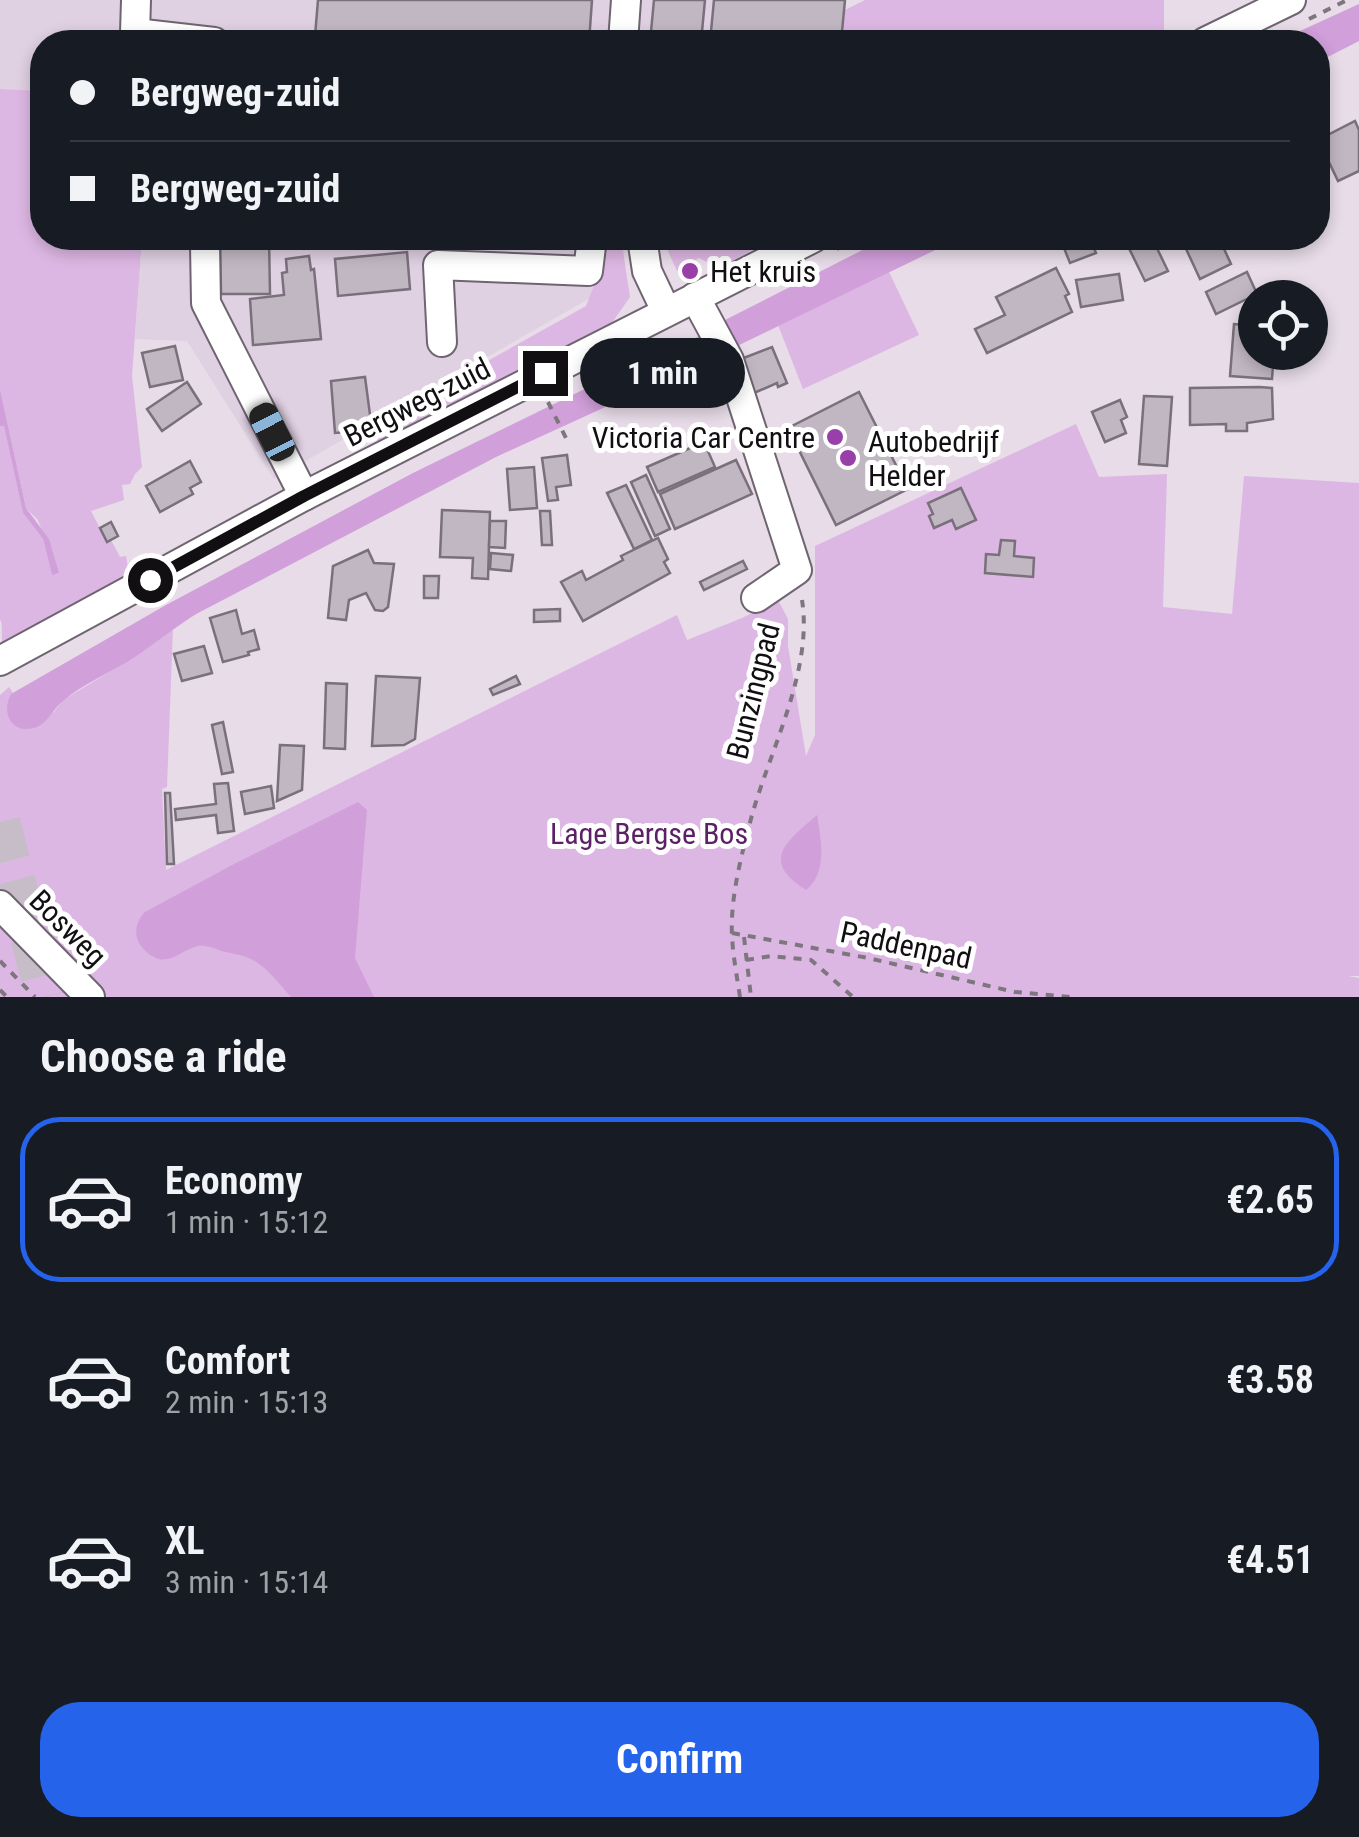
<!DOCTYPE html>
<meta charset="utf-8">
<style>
body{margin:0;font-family:"Roboto Condensed",sans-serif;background:#20242c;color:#f1f3f6;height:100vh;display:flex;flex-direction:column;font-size:38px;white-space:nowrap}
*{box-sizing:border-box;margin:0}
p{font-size:32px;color:#9ea1a6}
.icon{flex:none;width:55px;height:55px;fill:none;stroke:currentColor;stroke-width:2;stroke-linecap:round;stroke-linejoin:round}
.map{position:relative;height:997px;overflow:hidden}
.drawer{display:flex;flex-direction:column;background:#171b24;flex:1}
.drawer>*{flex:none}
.top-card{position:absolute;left:30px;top:30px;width:1300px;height:220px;border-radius:40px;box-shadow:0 5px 15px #0003;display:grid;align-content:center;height:220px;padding:0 40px;background:#171b24}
.fabs{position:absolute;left:1238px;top:280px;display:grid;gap:20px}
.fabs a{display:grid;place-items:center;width:90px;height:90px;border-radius:50%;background:#171b24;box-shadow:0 5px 15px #0003;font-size:50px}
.end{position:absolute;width:45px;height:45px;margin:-22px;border:12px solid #120f13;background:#fff;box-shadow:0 0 0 5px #fff}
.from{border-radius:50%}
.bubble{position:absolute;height:70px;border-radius:35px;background:#171b24;box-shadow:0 5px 15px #0003;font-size:32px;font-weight:700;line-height:70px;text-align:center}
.car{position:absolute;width:30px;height:60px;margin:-30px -15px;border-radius:12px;box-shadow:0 0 8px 2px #0007;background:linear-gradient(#222 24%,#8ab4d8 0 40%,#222 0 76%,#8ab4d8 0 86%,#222 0)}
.top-card b{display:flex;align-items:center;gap:35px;height:95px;font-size:38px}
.top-card b+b{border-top:2px solid #363941}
.top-card i{width:25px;height:25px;background:#f1f3f6}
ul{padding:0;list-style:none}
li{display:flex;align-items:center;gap:30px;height:165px;margin:0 20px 15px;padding:0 20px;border:5px solid transparent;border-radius:40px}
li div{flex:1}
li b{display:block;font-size:38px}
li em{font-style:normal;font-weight:700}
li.active{border-color:#2563eb}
li>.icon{width:90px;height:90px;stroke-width:1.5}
h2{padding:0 40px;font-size:45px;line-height:120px}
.cta{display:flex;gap:20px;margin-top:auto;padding:20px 40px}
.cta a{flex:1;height:115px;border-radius:40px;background:#2563eb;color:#fff;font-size:40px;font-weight:700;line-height:115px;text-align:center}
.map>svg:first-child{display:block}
.built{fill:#dfd0e2}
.green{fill:#ddb7e3}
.water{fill:#d19fda}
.building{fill:#c1b7c3;stroke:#79707b;stroke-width:2.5}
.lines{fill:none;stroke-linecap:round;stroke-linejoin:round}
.highway-tunnel{stroke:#c7bdc8;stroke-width:40;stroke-dasharray:40 20;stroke-linecap:butt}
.minor-casing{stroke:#6e6570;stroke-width:32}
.path{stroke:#7d767e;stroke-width:4;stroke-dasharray:8 8;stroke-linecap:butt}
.minor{stroke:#fff;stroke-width:28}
.route{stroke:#120f13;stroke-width:12}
.poi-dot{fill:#993fa9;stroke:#fff;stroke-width:4}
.labels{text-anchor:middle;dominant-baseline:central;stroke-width:10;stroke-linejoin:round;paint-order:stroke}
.poi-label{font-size:30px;fill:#120f13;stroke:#fff;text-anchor:start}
.street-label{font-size:30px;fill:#120f13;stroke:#fff}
.park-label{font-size:30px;fill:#5c2067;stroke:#fff}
</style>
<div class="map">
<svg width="1359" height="997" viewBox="0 0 1359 997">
<rect width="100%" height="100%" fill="#e7dce8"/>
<g class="built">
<polygon points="0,0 846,0 843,42 42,42 42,91 0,89"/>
<polygon points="142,238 632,238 606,289 274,479 187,341 135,339"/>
</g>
<g class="green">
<polygon points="865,0 1164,0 1164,39 1158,42 840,42 843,11"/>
<path d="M0 89 42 91V238H142L132 376 142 467 135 474 130 484 122 485 124 500 91 511 107 542 111 540 120 557 126 556 128 568 121 581 3 646C0 636 4 628 0 619V426L4 425 23 513 43 539 52 574H58L38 520 26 508 0 389Z"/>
<polygon points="604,238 621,238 630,297 609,327 377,442 378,422 586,306 603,263"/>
<polygon points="662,238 775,238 718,268 699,258 677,271"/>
<polygon points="889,272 919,335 803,389 778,325"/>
<polygon points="1076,424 1099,477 1167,474 1163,607 1232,614 1244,476 1359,483 1359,976 1348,976 1359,978 1359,997 0,997 0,695 9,687 13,693 11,695 53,713 63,700 136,656 173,628 167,787 162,789 166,870 677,615 687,640 742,618 778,600 788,619 788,646 806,756 815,735 815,546"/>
</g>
<g class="water">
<polygon points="1359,4 1359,41 1318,62 1318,42 1276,42"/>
<path d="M886 238H960L706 361 496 457 198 613C176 626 156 643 135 657 111 673 83 683 62 702 52 710 48 724 34 728 11 734 1 712 11 694L166 605 413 473 650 357 702 335 727 319Z"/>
<polygon points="0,389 26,508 49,539 59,573 52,575 43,539 23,513 4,426 0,426"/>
<path d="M358 802 367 810 355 958 374 997H291C280 985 266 966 251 959 242 955 231 953 221 951 214 948 205 945 198 946 183 949 169 966 154 957 135 947 130 927 145 912L234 864Z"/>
<path d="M817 815C821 839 828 873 806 890 759 861 787 841 817 815Z"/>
</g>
<g class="building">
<polygon points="318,0 592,0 589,42 482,42 345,32 345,38 315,36"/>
<polygon points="654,0 705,0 701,42 650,42"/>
<polygon points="714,0 845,0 841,42 710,42"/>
<polygon points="1355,121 1359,130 1359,171 1338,181 1327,158 1318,162 1318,140"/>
<polygon points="220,238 269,238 270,294 221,294"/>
<polygon points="1060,238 1090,238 1096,253 1070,263"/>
<polygon points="1124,238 1152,238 1168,271 1145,281"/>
<polygon points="1181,238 1219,238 1231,264 1200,279"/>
<polygon points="407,252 410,289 338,296 335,259"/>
<polygon points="309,256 311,270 314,269 321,339 253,345 250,299 284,295 282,273 287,272 286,259"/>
<polygon points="1056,268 1069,294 1065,296 1072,312 987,353 975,329 1005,315 996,297"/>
<polygon points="1247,272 1257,294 1216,314 1206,292"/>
<polygon points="1119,274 1123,300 1081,307 1076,280"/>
<polygon points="1234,324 1255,326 1255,352 1274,352 1272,379 1230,376"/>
<polygon points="175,346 183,380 150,387 142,353"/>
<polygon points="772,347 787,383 778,387 777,383 754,393 741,359"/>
<polygon points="365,377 372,430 335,433 331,381"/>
<polygon points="187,382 201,404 162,431 147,409"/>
<polygon points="1260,387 1272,388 1273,419 1247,423 1247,431 1226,431 1226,424 1190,425 1190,388"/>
<polygon points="859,392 908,489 836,525 788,428"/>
<polygon points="1144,396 1172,397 1167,466 1139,464"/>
<polygon points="1120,400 1127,417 1121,420 1126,433 1105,442 1092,412"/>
<polygon points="704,442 715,467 658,492 647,467"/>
<polygon points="567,455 571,485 556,487 558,500 548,501 542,458"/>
<polygon points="736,460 752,494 675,529 660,494"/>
<polygon points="190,461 201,482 190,488 193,494 160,512 146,486"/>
<polygon points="534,467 537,508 510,510 507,469"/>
<polygon points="646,475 670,529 655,536 631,482"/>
<polygon points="626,485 652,540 634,549 607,493"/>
<polygon points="961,488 976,520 956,529 952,520 934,528 929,516 933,514 928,503"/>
<polygon points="442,510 490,512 488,579 472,578 473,558 440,557"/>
<polygon points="540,511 550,511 552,545 542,545"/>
<polygon points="490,521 506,521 505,548 489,547"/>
<polygon points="111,522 118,536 107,542 100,528"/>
<polygon points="658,538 668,559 664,562 670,573 583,621 561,582 582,571 586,580 623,560 621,556"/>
<polygon points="1001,540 1015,541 1014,556 1034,558 1033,577 985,573 986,554 999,555"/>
<polygon points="368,550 374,563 394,564 388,607 383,611 375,610 366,593 349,600 346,620 328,618 333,566"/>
<polygon points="491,553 513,555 511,571 490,569"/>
<polygon points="743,561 747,569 704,590 700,582"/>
<polygon points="424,576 439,576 438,598 424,598"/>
<polygon points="560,609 560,621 534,622 534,610"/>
<polygon points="236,610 242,634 254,630 259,649 248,652 249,655 223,662 210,618"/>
<polygon points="204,646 212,673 182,681 174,654"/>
<polygon points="376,676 420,678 415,739 404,745 372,746"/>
<polygon points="516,676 520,684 493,695 490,689"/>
<polygon points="326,683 347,684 345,749 324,748"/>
<polygon points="223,722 233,772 222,774 212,725"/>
<polygon points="280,745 304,746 302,790 277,801"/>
<polygon points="228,783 234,831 218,833 216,815 176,820 175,809 216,804 214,784"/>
<polygon points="271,786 274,808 245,814 241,792"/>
<polygon points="165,793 170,793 174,864 167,864"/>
</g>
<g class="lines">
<polyline class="highway-tunnel" points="0,822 46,997"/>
<g class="minor-casing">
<g id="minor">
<polyline points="136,0 135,33 214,42"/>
<polyline points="623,42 626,0"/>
<polyline points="1205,42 1291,0"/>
<polyline points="642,238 647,271 666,311"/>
<polyline points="205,245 206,303 304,496"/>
<polyline points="695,297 729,360 797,570 756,598"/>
<polyline points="442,342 438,265 588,271 592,238"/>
<polyline points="0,661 304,496 813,238"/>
<polyline points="0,905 90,997"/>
</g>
</g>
<g class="path">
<polyline points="1309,19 1347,0"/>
<polyline points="837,249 860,238"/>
<polyline points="548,402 568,442"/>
<polyline points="732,933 868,958 1015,992 1071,997"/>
<polyline points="744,937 751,997"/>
<polyline points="746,960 771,956 811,960 853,997"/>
<polyline points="0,961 35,997"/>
<polyline points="0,990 7,997"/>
<path d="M740 997C737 977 733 956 732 936 730 897 742 853 752 815 771 748 813 669 802 600"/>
</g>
<use href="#minor" class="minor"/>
</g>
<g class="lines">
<polyline class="route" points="150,580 304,496 545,373"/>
</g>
<g class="poi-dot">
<circle cx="690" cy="271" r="10"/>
<circle cx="835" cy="437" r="10"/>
<circle cx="848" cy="458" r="10"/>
</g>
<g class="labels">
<g class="poi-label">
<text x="710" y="271">Het kruis</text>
<text x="815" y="437" text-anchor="end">Victoria Car Centre</text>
<text x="868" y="441">Autobedrijf<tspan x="868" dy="34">Helder</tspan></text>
</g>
<g class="street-label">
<text transform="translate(417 402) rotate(-27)">Bergweg-zuid</text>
<text transform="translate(753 691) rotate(-76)">Bunzingpad</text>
<text transform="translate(68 928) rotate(45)">Bosweg</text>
<text transform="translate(906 945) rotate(12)">Paddenpad</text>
</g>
<g class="park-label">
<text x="649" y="833">Lage Bergse Bos</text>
</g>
</g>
</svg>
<div class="fabs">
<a><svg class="icon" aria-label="locate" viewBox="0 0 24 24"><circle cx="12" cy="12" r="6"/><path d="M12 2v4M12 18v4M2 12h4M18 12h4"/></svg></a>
</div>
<i class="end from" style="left:150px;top:580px"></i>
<i class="end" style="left:545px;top:373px"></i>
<div class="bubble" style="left:580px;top:338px;width:165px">1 min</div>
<i class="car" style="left:272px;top:432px;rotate:333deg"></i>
<div class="top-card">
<b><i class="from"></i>Bergweg-zuid</b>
<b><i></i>Bergweg-zuid</b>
</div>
</div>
<section class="drawer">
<h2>Choose a ride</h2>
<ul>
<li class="active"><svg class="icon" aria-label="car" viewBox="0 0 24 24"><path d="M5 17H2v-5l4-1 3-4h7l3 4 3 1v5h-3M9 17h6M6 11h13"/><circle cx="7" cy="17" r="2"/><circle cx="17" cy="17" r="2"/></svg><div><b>Economy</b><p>1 min · 15:12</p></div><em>€2.65</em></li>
<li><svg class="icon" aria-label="car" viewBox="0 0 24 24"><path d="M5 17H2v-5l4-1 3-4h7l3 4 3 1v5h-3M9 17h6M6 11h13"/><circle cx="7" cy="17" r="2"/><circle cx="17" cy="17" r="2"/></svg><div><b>Comfort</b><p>2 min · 15:13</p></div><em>€3.58</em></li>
<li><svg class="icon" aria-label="car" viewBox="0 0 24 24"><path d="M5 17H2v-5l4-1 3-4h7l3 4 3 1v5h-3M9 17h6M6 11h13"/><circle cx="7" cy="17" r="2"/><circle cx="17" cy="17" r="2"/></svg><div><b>XL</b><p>3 min · 15:14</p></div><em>€4.51</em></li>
</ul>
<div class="cta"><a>Confirm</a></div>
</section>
